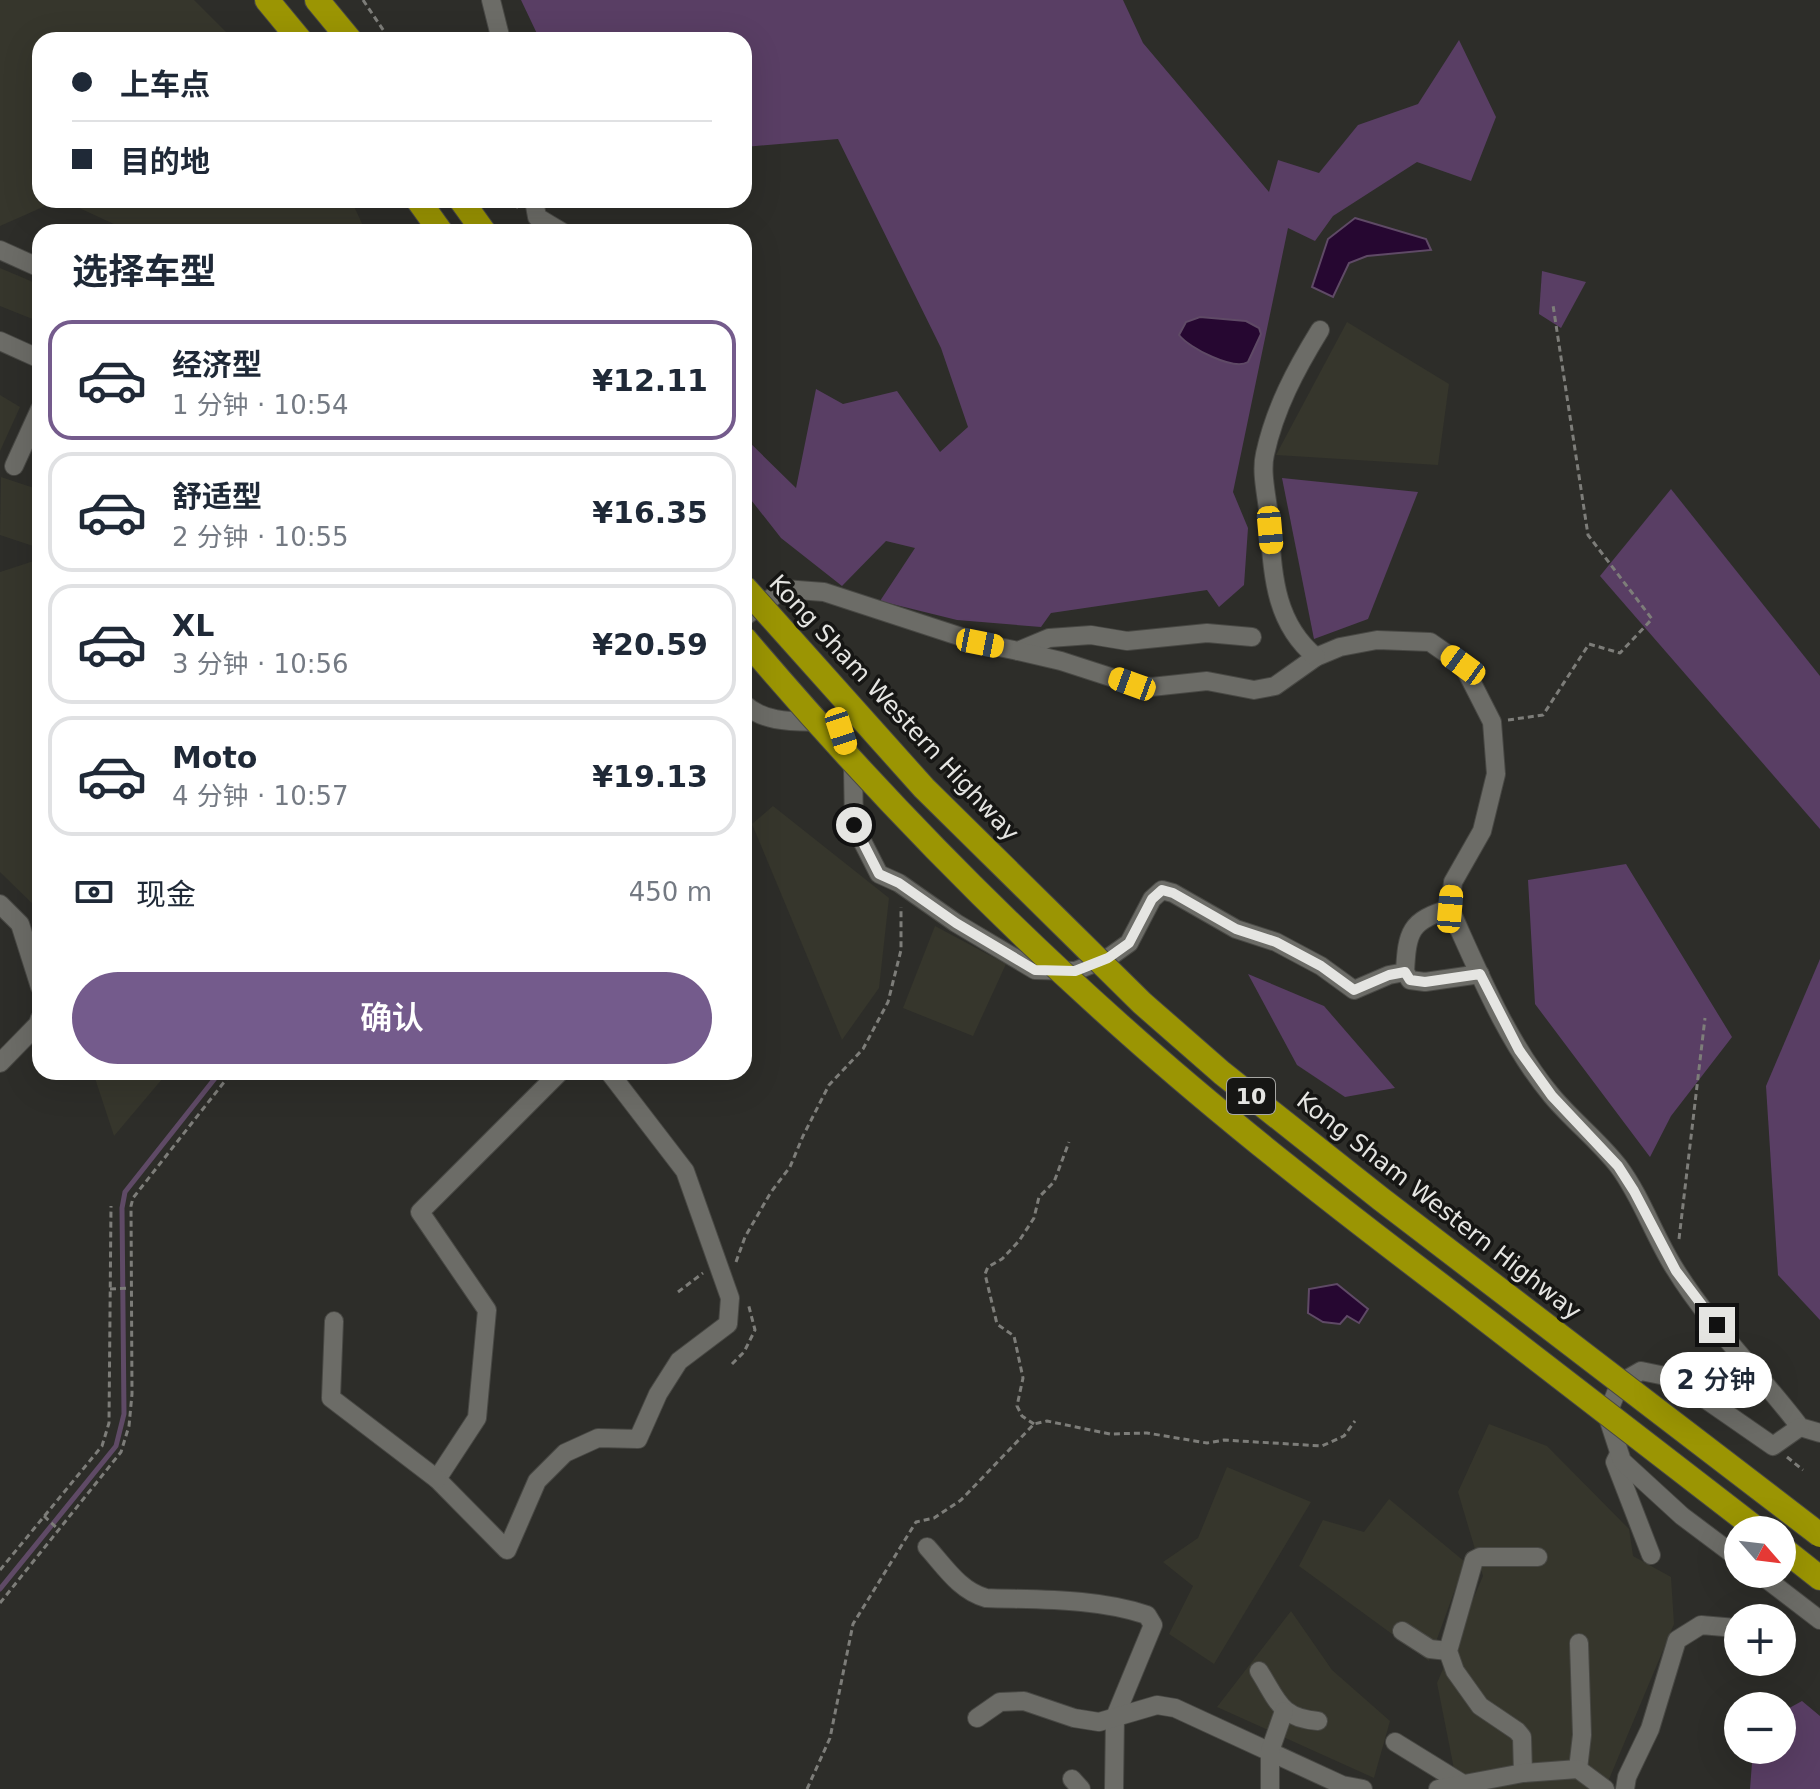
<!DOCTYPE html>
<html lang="zh">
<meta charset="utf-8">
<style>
body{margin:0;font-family:"DejaVu Sans","Noto Sans SC",sans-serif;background:#f2f2f3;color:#1f2937;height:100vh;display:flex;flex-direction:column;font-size:30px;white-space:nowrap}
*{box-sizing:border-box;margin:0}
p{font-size:26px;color:#747a83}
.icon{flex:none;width:44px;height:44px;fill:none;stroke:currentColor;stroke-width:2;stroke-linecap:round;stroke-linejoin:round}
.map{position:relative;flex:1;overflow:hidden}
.details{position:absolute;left:32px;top:224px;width:720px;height:856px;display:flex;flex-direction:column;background:#fff;border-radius:24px;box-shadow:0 8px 32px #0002}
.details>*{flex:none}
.guide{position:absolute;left:32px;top:32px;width:720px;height:176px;border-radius:24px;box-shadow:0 8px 32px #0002;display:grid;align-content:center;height:176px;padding:0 40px;background:#fff}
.needle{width:52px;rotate:118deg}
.controls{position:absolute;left:1724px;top:1516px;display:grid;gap:16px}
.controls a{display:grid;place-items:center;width:72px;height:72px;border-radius:50%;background:#fff;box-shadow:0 8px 32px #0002;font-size:40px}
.end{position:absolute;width:36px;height:36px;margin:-18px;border:10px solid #e5e5e2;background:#111;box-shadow:0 0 0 4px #111}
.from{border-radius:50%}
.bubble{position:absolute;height:56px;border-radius:28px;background:#fff;box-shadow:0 8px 32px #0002;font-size:26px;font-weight:600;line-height:56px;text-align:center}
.car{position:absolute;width:24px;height:48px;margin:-24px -12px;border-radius:10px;box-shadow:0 0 6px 2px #0007;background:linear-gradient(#f5c518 24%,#345 0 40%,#f5c518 0 76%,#345 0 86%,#f5c518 0)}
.guide b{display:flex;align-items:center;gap:28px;height:76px;font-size:30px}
.guide b+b{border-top:2px solid #e0e1e3}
.guide i{width:20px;height:20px;background:#1f2937}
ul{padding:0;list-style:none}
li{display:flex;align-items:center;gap:24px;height:120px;margin:0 16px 12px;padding:0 24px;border:4px solid #e0e1e3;border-radius:24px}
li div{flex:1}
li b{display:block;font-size:30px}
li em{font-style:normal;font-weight:600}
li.current{border-color:#745b8c}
li>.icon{width:72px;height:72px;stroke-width:1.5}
h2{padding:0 40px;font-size:36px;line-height:96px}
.pay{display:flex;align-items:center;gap:20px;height:88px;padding:0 40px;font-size:30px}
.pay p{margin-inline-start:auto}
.button{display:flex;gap:16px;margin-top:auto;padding:16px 40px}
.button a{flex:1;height:92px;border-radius:48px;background:#745b8c;color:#fff;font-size:32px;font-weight:600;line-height:92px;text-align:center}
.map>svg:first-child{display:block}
.built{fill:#36362c}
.green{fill:#593e64}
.water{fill:#260731;stroke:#5f4a66;stroke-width:2}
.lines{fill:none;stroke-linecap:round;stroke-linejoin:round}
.stream{stroke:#5f4a66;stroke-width:5}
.minor-casing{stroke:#484844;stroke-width:20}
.highway-casing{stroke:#484844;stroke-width:26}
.path{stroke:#7d7d79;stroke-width:3;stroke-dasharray:6 4;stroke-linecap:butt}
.minor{stroke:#6c6c67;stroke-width:18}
.highway{stroke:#9b9503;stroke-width:24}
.highway-bridge-casing{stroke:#484844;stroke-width:26;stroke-linecap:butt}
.highway-bridge{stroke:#9b9503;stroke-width:24}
.route{stroke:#e5e5e2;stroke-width:10}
.labels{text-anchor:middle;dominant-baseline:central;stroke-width:7;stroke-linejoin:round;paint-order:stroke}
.shield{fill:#161614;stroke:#a7a7a4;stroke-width:2}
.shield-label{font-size:22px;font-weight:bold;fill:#e5e5e2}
.street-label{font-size:24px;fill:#e5e5e2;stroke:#161614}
</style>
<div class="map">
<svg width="1820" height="1789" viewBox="0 0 1820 1789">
<rect width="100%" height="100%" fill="#2d2d29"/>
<g class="built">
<polygon points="0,0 194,0 234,40 40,40 40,200 59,200 0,226"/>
<polygon points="62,200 351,200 366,232 131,232"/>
<polygon points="0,268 40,285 40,322 0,306"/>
<polygon points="1347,322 1449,384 1438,465 1276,455"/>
<polygon points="0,395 20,407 0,451"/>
<polygon points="1,477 40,490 40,534 36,547 0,535"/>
<polygon points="40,559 40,911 0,872 0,572"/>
<polygon points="773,806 889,898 879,988 842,1040 752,824"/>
<polygon points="935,926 1006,964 973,1036 903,1008"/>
<polygon points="93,1072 168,1072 114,1136"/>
<polygon points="1489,1424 1547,1446 1629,1529 1633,1556 1671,1577 1674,1624 1605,1789 1458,1789 1437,1683 1483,1576 1458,1492"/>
<polygon points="1227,1467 1311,1502 1214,1664 1169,1634 1193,1586 1163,1562 1198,1538"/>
<polygon points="1389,1499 1465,1562 1429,1661 1299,1566 1323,1520 1364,1532"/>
<polygon points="1291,1611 1332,1670 1390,1721 1374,1778 1217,1707"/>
</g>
<g class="green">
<polygon points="521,0 1123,0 1143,43 1269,192 1278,160 1319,173 1358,125 1418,104 1459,40 1496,117 1471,181 1417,162 1333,216 1315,241 1288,228 1233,492 1248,528 1244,585 1219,607 1207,590 1051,613 1041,627 957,620 880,601 915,548 886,541 842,586 781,538 744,491 744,437 796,488 816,389 843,404 897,391 940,452 968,427 941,348 838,139 744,147 744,40 540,40"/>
<polygon points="1542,271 1586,282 1561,328 1539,314"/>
<polygon points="1282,478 1418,492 1368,619 1314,639"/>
<polygon points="1671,489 1820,676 1820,829 1600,576"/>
<polygon points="1626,864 1732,1037 1671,1116 1650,1157 1535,1004 1528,880"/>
<polygon points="1820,959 1820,1320 1778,1275 1766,1086"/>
<polygon points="1248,974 1324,1006 1395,1088 1345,1097 1297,1065"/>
<polygon points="1802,1701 1820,1716 1820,1789 1750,1789 1753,1750 1782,1750 1782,1712"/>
</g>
<g class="water">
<polygon points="1355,218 1426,239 1431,250 1367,256 1349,263 1333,297 1312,287 1328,239"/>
<path d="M1200 317 1246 321 1259 328 1261 334 1248 362C1234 371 1189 348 1179 335L1186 322Z"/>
<polygon points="1337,1284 1368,1309 1359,1323 1347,1316 1340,1324 1323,1322 1308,1313 1309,1289"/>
</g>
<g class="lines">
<polyline class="stream" points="0,1589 116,1446 124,1414 122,1208 125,1192 220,1072"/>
<g class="minor-casing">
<g id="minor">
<polyline points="491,0 501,40"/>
<polyline points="534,200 537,217 562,232"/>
<polyline points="0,250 40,268"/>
<polyline points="0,341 40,359"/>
<polyline points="14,466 40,409"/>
<polyline points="744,617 784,589 824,592 980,643 1018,651 1049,638 1091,635 1127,641 1207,633 1252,637"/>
<polyline points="1018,651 1061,661 1132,684 1151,687 1207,681 1254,690 1275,686 1316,657 1340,647 1377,640 1430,642 1463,665 1492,722 1496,774 1482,831 1453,882 1450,909"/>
<path d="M1316 657C1270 619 1273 564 1268 509 1266 492 1261 471 1265 454 1275 408 1296 369 1320 330"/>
<path d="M744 704C766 724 796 721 824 722"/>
<path d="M849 756 853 768 854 825 879 874 899 883 956 923 1035 970 1075 971 1108 958 1129 943 1152 899 1162 890 1173 893 1236 929 1276 942 1321 966 1354 990 1389 975 1405 972C1407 932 1410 920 1450 909 1479 973 1507 1042 1552 1096 1573 1121 1600 1142 1619 1167 1642 1198 1654 1236 1675 1269 1710 1326 1760 1374 1800 1427L1820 1433"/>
<polyline points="0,904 20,924 40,987"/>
<polyline points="1405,972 1410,980 1425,982 1480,974"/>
<polyline points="0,1063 38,1024 40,1018"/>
<polyline points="560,1072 420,1212 487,1310 477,1418 437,1479 507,1550 537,1481 565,1453 598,1438 638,1439 658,1394 679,1361 728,1324 730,1298 685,1171 609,1072"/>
<polyline points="334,1321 331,1398 437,1479"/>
<polyline points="1618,1456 1615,1462 1651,1555"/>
<path d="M927 1547C945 1567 960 1591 986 1598 1039 1600 1096 1598 1147 1615L1153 1625 1115 1717 1114 1789"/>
<polyline points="1738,1558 1682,1516 1622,1461 1607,1415 1620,1383 1641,1371 1675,1378 1773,1446 1800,1427"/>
<polyline points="1760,1574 1820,1620"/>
<polyline points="1402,1631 1430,1649 1448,1651"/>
<path d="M1259 1671C1278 1701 1280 1718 1318 1721"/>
<polyline points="977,1718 1000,1702 1024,1701 1074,1718 1099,1722 1157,1705 1175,1708 1342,1785 1363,1789"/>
<polyline points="1395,1742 1463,1784"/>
<polyline points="1578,1769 1582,1735 1579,1643"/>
<polyline points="1523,1773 1522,1737 1517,1731 1480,1706 1455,1671 1448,1651 1474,1560 1480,1557 1538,1557"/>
<polyline points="1072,1779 1081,1789"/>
<polyline points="1270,1789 1270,1751 1284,1711"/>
<polyline points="1438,1789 1523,1773 1578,1769 1605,1789"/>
<polyline points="1625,1789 1627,1777 1650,1729 1677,1640 1701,1625 1736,1628"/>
</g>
</g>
<g class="highway-casing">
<g id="highway">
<polyline points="267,0 300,40"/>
<polyline points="317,0 350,40"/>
<polyline points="418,200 441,232"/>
<polyline points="461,200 484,232"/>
<polyline points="1782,1548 1820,1578"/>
</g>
</g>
<g class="path">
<polyline points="363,0 390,40"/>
<polyline points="504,200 519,208"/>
<polyline points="1508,720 1543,715 1589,644 1620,653 1652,619 1588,535 1553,305"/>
<polyline points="1679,1239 1705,1018"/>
<polyline points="736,1262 745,1237 771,1192 790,1167 803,1136 829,1085 863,1049 888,1002 901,950 901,907"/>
<polyline points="110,1289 130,1288"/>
<polyline points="678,1292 703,1273"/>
<polyline points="732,1364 744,1352 755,1330 748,1303"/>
<polyline points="1034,1424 1022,1416 1017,1406 1023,1378 1014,1336 997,1324 985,1274 988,1267 1002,1259 1019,1241 1034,1218 1039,1197 1054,1182 1069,1142"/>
<polyline points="1787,1457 1803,1470"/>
<polyline points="44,1516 59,1530"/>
<polyline points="0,1570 102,1446 109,1423 111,1206"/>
<polyline points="0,1603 121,1452 129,1426 132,1394 131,1206 133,1198 232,1072"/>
<polyline points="807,1789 830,1738 853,1624 916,1522 934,1518 961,1500 1034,1424 1047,1421 1110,1434 1147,1433 1207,1443 1224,1440 1322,1446 1344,1436 1355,1421"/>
</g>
<use href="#minor" class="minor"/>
<use href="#highway" class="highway"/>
<g class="highway-bridge-casing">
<g id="highway-bridge">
<polyline points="744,587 924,788 1142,1003 1222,1073 1381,1199 1820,1535"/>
<path d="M744 638C861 776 987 907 1123 1028 1228 1122 1339 1208 1451 1293 1553 1372 1656 1451 1758 1530"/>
</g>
</g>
<use href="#highway-bridge" class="highway-bridge"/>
</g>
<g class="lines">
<polyline class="route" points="854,825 879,874 899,883 956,923 1035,970 1075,971 1108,958 1129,943 1152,899 1162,890 1173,893 1236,929 1276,942 1321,966 1354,990 1389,975 1405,972 1410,980 1425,982 1480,974 1519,1050 1552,1096 1618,1166 1634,1191 1676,1271 1717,1325"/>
</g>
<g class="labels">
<rect class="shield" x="1227" y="1078" width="48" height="36" rx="6"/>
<g class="shield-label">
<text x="1251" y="1096">10</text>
</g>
<g class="street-label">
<text transform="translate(894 708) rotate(47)">Kong Sham Western Highway</text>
<text transform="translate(1439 1206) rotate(38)">Kong Sham Western Highway</text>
</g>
</g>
</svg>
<div class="controls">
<a><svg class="needle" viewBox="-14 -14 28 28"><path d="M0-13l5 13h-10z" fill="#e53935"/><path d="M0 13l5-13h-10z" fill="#747a83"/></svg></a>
<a>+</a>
<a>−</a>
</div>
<i class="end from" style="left:854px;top:825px"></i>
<i class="end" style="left:1717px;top:1325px"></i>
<div class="bubble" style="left:1660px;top:1352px;width:112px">2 分钟</div>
<i class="car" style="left:1270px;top:530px;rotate:175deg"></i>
<i class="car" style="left:980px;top:643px;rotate:101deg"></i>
<i class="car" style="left:1463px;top:665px;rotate:306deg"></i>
<i class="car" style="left:1132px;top:684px;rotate:290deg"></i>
<i class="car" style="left:841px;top:731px;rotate:162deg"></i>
<i class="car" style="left:1450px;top:909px;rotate:5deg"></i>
<div class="guide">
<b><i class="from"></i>上车点</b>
<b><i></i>目的地</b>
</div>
<section class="details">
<h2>选择车型</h2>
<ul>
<li class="current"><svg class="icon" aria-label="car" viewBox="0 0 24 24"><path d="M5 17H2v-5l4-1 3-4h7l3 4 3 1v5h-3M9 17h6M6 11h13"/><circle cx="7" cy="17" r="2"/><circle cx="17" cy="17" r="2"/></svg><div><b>经济型</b><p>1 分钟 · 10:54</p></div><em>¥12.11</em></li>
<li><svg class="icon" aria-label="car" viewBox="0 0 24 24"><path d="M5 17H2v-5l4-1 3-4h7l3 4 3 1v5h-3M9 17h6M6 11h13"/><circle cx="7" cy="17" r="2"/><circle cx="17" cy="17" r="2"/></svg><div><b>舒适型</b><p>2 分钟 · 10:55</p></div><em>¥16.35</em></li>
<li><svg class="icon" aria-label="car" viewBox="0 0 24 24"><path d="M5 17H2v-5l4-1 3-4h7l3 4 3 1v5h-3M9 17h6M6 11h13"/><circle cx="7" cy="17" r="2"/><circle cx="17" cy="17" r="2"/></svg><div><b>XL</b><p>3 分钟 · 10:56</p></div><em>¥20.59</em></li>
<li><svg class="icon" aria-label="car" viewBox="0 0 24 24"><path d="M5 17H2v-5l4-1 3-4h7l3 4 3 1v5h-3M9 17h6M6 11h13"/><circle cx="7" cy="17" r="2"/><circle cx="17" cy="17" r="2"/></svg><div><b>Moto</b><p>4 分钟 · 10:57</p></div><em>¥19.13</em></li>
</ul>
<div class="pay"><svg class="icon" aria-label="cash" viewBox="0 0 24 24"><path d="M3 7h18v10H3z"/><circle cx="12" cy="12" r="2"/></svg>现金<p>450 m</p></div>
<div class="button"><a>确认</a></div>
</section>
</div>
